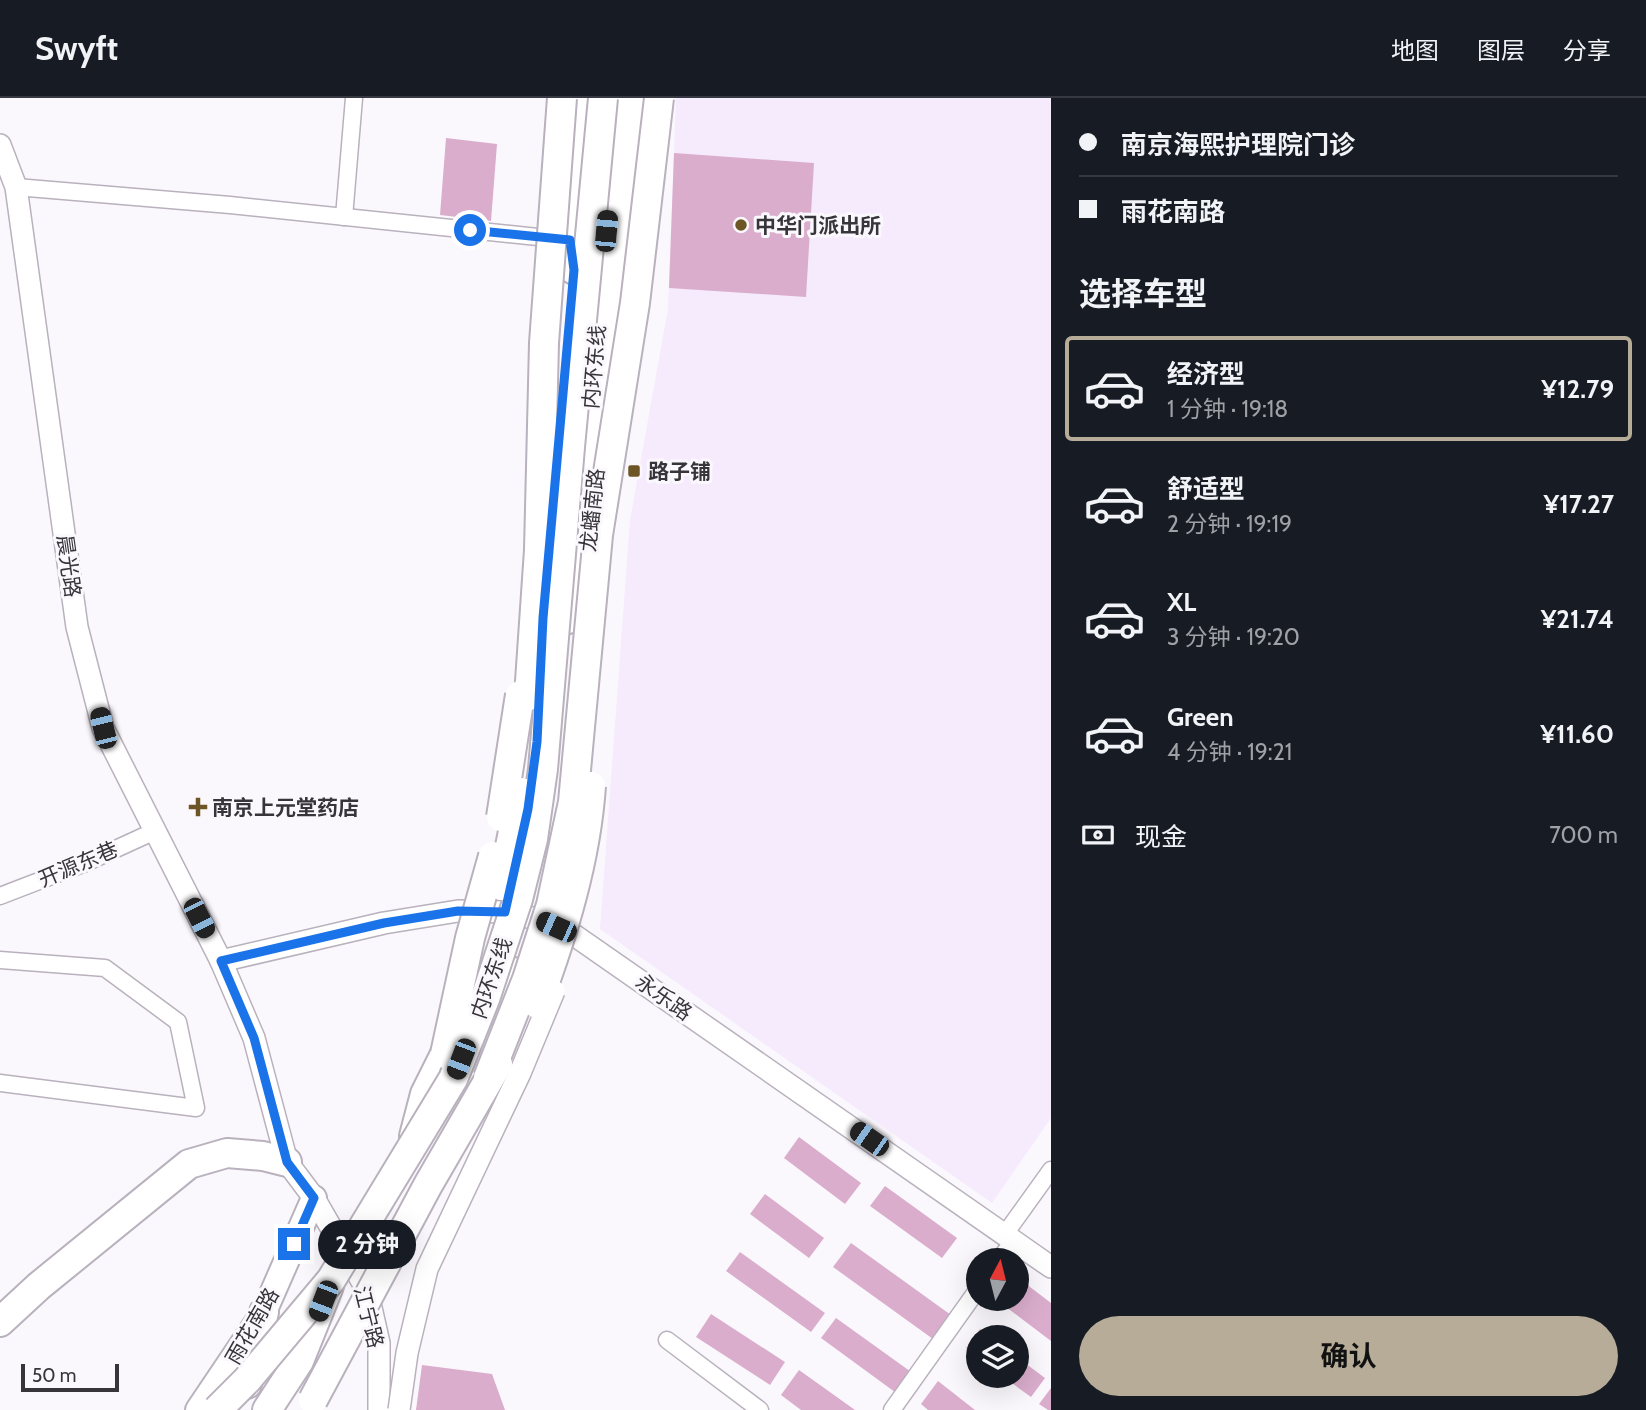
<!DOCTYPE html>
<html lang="zh">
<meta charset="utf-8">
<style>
body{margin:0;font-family:Cabin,"Noto Sans SC",sans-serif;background:#242831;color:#f1f3f6;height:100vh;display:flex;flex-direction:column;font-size:26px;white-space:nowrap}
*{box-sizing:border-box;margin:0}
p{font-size:23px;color:#9ea1a6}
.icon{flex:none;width:38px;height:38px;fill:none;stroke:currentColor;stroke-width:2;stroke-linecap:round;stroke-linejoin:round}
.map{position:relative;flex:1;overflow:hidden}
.sheet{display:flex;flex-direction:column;background:#171b24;width:595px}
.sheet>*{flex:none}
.hud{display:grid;align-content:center;height:154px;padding:0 28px;background:#171b24}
.needle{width:46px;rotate:7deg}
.buttons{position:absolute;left:966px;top:1150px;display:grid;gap:14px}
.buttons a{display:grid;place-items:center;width:63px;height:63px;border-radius:50%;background:#171b24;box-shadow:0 7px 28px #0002;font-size:35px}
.scale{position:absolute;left:21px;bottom:18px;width:98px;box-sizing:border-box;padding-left:7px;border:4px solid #38353a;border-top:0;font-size:19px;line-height:24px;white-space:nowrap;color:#38353a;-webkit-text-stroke:5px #fbf8fd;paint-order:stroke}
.end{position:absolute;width:32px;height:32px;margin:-16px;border:9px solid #1a73e8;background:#fff;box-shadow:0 0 0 4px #fff}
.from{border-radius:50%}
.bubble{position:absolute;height:49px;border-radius:24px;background:#171b24;box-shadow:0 7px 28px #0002;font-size:23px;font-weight:700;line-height:49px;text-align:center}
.car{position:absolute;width:21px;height:42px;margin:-21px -10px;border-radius:9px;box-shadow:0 0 5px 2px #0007;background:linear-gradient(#222 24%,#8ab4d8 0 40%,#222 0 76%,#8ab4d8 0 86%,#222 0)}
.hud b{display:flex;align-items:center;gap:24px;height:66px;font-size:26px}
.hud b+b{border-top:2px solid #363941}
.hud i{width:18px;height:18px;background:#f1f3f6}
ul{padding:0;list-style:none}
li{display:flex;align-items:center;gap:21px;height:105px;margin:0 14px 10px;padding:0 14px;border:4px solid transparent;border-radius:7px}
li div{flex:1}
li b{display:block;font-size:26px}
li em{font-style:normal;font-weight:700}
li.active{border-color:#b6ac98}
li>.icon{width:63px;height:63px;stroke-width:1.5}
h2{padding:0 28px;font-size:32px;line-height:84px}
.pay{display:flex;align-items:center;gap:18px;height:77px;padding:0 28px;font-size:26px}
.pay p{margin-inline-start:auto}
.action{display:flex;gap:14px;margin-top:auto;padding:14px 28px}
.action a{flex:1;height:80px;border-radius:42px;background:#b6ac98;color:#111;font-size:28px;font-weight:700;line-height:80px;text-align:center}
header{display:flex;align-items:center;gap:42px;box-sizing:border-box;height:98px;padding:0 35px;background:#171b24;border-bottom:2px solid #363941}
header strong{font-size:33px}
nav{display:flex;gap:38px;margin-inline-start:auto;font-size:24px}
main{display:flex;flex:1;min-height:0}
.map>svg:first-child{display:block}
.built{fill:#f6eafd}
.building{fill:#daadcc}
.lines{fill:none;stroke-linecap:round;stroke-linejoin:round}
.street-casing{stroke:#b9b1bd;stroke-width:19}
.secondary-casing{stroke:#b9b1bd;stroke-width:24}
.primary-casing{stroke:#b9b1bd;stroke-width:28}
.highway-casing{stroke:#b9b1bd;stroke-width:32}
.street{stroke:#fff;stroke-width:16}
.secondary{stroke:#fff;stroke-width:21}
.primary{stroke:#fff;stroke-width:24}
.highway{stroke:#fff;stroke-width:28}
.secondary-bridge-casing{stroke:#b9b1bd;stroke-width:24;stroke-linecap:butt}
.highway-bridge-casing{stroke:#b9b1bd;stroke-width:32;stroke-linecap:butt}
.secondary-bridge{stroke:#fff;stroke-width:21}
.highway-bridge{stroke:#fff;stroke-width:28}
.route{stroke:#1a73e8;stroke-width:9}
.poi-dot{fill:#6d5525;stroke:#fbf8fd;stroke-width:2.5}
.labels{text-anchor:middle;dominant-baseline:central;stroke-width:6;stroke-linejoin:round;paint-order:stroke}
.poi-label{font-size:21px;font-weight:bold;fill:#38353a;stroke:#fbf8fd;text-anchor:start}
.street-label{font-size:21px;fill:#38353a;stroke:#fbf8fd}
</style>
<header>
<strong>Swyft</strong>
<nav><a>地图</a><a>图层</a><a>分享</a></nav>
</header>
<main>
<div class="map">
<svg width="1051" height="1312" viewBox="0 0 1051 1312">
<rect width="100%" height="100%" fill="#fbf8fd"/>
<polygon class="built" points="676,0 1051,0 1051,1020 992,1105 600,831 630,422 668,211"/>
<g class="building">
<polygon points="446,40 497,46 491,123 440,117"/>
<polygon points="674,55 814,65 806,199 669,190"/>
<polygon points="799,1039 861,1085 845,1106 784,1060"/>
<polygon points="885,1088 957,1140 942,1160 870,1108"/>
<polygon points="765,1096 824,1140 809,1160 750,1116"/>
<polygon points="851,1145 951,1217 933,1241 833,1169"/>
<polygon points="740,1154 825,1215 811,1234 726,1173"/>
<polygon points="1017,1179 1051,1205 1051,1243 994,1200 1017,1200"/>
<polygon points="711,1216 785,1264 770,1287 696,1239"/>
<polygon points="836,1220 914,1276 899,1297 821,1240"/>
<polygon points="980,1231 990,1239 978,1239 978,1260 966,1250"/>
<polygon points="1017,1259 1045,1280 1031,1299 1002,1278 1017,1278"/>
<polygon points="422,1267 492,1276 505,1312 416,1312"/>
<polygon points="799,1272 855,1312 801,1312 781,1297"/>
<polygon points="938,1283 975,1312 928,1312 921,1306"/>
<polygon points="1051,1290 1051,1312 1048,1312 1039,1306"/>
</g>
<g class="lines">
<g class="street-casing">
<g id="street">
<polyline points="16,89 230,107 557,141"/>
<polyline points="344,119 354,0"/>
<polyline points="0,798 83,766 155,733"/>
<polyline points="0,862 105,870 178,924 196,1010 0,985"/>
<polyline points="1005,1136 1051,1072"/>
<polyline points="999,1162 1014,1142"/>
<polyline points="667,1242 760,1312"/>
<polyline points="892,1312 978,1191"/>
</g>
</g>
<g class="secondary-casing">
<g id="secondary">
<polyline points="0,47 16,89 77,529 103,630 221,863 254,940 287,1064 314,1100 367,1192 379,1245 379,1312"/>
<polyline points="601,334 614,232 615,164"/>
<polyline points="221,863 384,825 458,813 505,814 537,821 574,837 1051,1169"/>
</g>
</g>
<g class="primary-casing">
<polyline id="primary" points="198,1312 264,1214 314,1100"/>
</g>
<g class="highway-casing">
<g id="highway">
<polyline points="574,172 570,142 584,0"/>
<polyline points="616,173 629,121 640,0"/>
<polyline points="569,521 592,288 616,0"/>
<polyline points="503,916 514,874"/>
<polyline points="414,1038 425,996 445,956"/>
<polyline points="0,1224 39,1188 189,1066 227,1055 263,1058 287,1064"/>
<polyline points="247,1286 264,1214"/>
<polyline points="267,1312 299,1263 329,1188"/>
</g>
</g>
<use href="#street" class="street"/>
<use href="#secondary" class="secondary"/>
<use href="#primary" class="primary"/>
<use href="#highway" class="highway"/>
<g class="secondary-bridge-casing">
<polyline id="secondary-bridge" points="399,1312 407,1255 427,1171 520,975 554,893"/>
</g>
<g class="highway-bridge-casing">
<g id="highway-bridge">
<polyline points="529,598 539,452 544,245 562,0"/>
<polyline points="501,719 520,597"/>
<polyline points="502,788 521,694"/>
<path d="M537 906C563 836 586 762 591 688"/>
<polyline points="445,956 470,840 493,758"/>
<polyline points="488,980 527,881 551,807 573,704 598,437 635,205 659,0"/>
<polyline points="313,1302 428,1087 498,966"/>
<polyline points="217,1312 247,1282 331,1182 453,981 485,901 518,801 533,741 543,671 570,349 603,0"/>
</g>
</g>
<use href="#secondary-bridge" class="secondary-bridge"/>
<use href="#highway-bridge" class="highway-bridge"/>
</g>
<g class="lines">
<polyline class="route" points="294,1146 314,1100 287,1064 254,940 221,863 384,825 458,813 505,814 528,711 537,644 543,520 574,172 570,142 470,132"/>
</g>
<g class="poi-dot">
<circle cx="741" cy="127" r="7"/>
<rect x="627" y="366" width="14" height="14" rx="3.5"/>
<path d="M194.5 698.5h7v7h7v7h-7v7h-7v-7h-7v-7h7z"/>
</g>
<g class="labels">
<g class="poi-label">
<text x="755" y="127">中华门派出所</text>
<text x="648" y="373">路子铺</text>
<text x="212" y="709">南京上元堂药店</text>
</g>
<g class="street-label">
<text transform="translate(594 269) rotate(-85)">内环东线</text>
<text transform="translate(592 412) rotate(-84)">龙蟠南路</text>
<text transform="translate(69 468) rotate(82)">晨光路</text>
<text transform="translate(78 766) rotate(-23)">开源东巷</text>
<text transform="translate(491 880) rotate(-71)">内环东线</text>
<text transform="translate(664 899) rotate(35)">永乐路</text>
<text transform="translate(369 1219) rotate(76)">江宁路</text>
<text transform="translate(252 1228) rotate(-60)">雨花南路</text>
</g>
</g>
</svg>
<div class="buttons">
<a><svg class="needle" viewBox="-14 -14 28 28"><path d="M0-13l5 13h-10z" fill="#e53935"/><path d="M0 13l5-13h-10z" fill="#9ea1a6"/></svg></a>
<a><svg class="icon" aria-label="layers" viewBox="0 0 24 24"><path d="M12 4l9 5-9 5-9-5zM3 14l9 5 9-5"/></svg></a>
</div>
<div class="scale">50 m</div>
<i class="end from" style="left:470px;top:132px"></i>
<i class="end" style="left:294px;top:1146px"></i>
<div class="bubble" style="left:318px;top:1122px;width:98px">2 分钟</div>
<i class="car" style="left:606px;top:133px;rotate:5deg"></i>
<i class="car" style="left:103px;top:630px;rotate:346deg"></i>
<i class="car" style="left:199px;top:820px;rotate:153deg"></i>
<i class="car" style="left:556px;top:829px;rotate:294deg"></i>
<i class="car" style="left:461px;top:961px;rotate:201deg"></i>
<i class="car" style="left:869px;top:1041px;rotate:305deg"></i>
<i class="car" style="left:323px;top:1203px;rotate:201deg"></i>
</div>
<section class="sheet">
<div class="hud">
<b><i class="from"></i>南京海熙护理院门诊</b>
<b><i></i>雨花南路</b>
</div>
<h2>选择车型</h2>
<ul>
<li class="active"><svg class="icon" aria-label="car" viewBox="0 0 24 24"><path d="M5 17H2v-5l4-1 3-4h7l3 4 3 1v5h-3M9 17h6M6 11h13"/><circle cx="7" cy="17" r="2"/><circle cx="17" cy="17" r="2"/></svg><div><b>经济型</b><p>1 分钟 · 19:18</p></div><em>¥12.79</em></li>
<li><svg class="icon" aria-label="car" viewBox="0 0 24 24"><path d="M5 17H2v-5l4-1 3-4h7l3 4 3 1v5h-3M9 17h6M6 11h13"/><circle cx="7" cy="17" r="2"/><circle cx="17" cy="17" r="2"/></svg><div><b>舒适型</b><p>2 分钟 · 19:19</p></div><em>¥17.27</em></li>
<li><svg class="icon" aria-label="car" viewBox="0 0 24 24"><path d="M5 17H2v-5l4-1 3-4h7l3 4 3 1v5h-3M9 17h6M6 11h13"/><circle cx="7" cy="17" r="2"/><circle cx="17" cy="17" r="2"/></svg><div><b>XL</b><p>3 分钟 · 19:20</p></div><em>¥21.74</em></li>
<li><svg class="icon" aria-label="car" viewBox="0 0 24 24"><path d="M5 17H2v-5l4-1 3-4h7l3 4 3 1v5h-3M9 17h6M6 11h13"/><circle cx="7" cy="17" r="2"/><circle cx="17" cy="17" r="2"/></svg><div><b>Green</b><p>4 分钟 · 19:21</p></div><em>¥11.60</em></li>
</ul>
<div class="pay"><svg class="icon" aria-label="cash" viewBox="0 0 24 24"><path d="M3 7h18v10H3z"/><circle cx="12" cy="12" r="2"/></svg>现金<p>700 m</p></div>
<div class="action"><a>确认</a></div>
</section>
</main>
